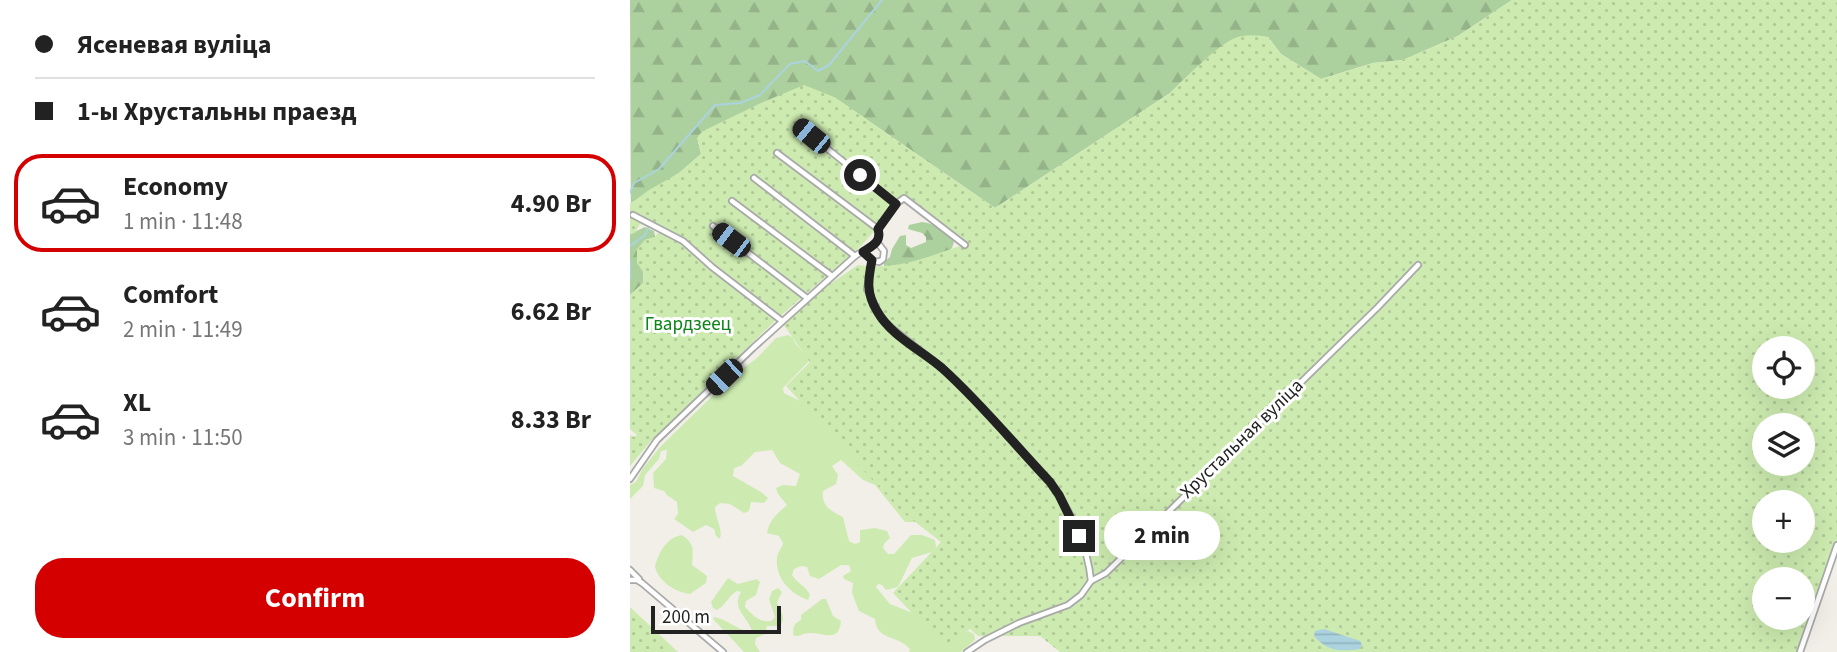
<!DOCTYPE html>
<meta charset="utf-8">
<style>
body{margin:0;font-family:"Source Sans 3",sans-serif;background:#f6f6f6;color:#222;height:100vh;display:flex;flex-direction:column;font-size:26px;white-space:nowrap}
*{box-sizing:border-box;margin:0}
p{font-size:23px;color:#767676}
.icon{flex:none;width:38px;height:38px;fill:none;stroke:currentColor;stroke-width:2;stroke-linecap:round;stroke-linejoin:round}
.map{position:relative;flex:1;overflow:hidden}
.drawer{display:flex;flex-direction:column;background:#fff;width:630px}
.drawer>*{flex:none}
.top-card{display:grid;align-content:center;height:154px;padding:0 35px;background:#fff}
.fabs{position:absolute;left:1122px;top:336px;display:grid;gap:14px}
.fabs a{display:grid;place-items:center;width:63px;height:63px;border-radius:50%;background:#fff;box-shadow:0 7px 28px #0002;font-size:35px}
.scale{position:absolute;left:21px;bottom:18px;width:130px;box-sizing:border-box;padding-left:7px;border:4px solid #222;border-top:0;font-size:19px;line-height:24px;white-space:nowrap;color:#222;-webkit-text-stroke:5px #fff;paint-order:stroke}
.end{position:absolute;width:32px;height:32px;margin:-16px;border:9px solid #222;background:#fff;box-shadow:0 0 0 4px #fff}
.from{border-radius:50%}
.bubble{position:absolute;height:49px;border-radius:24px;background:#fff;box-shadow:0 7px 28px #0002;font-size:23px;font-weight:700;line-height:49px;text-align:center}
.car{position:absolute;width:21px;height:42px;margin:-21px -10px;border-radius:9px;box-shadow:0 0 5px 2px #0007;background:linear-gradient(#222 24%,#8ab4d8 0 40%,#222 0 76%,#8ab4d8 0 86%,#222 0)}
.top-card b{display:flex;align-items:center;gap:24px;height:66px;font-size:26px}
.top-card b+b{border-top:2px solid #e0e0e0}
.top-card i{width:18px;height:18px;background:#222}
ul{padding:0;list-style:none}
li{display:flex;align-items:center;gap:21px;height:98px;margin:0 14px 10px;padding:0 21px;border:4px solid transparent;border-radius:28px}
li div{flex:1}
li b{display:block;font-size:26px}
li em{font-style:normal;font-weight:700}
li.active{border-color:#d40000}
li>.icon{width:63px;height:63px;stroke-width:1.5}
.action{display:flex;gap:14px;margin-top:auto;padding:14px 35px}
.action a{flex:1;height:80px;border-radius:28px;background:#d40000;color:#fff;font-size:28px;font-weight:700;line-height:80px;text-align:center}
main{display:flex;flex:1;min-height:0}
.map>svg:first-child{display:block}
.grass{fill:#cdebb0}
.forest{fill:url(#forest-firs)}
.garden{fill:url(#garden-dots);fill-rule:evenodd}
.water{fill:url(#water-rules)}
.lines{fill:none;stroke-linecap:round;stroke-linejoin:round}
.stream{stroke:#aad3df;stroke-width:2}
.street-casing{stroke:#a9a9a9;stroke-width:8}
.street{stroke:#fff;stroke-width:4.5}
.route{stroke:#222;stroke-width:9}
.labels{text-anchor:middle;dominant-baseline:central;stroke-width:6;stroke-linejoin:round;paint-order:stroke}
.park-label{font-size:19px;fill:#0c8416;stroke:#fff}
.street-label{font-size:19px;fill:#222;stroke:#fff}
</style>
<main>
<section class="drawer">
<div class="top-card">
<b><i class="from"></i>Ясеневая вуліца</b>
<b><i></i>1-ы Хрустальны праезд</b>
</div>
<ul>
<li class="active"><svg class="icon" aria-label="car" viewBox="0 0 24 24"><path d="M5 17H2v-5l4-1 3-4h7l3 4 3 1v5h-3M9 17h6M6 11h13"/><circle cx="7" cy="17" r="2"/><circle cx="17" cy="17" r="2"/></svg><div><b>Economy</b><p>1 min · 11:48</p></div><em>4.90 Br</em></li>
<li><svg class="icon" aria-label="car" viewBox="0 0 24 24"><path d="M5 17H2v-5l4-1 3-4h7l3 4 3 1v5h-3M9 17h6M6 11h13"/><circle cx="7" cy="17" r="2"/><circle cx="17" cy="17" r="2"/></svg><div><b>Comfort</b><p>2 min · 11:49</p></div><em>6.62 Br</em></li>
<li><svg class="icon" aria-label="car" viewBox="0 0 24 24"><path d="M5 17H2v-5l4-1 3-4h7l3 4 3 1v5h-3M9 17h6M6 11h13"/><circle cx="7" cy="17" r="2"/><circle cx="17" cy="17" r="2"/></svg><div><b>XL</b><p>3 min · 11:50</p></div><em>8.33 Br</em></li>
</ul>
<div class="action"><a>Confirm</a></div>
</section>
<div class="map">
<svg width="1207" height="652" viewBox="0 0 1207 652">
<defs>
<pattern id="forest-firs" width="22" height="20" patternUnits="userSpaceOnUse" patternTransform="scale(1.75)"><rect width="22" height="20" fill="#add19e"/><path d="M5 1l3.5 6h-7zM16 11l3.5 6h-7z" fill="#95b388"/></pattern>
<pattern id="garden-dots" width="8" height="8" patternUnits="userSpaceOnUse" patternTransform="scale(1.75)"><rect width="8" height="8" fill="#cdebb0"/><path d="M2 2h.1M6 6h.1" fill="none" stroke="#b0c997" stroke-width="1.8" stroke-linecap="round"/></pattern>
<pattern id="water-rules" width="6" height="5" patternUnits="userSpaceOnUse" patternTransform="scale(1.75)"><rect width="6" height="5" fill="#aad3df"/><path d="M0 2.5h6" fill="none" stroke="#92b5bf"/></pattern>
</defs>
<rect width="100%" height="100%" fill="#f2efe9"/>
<g class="grass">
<path d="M158 335 162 337 166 344 180 360 153 388 154 393 180 406 288 518 285 522H275L245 485 233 480 211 460 202 466 208 475 206 484 193 491C191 506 201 511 213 517L219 541 225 544 230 542V530L245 528 257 531 260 538 254 544 253 548 258 554H264L281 535H292L305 540 306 547 302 552 282 558 268 587 256 590 252 585 248 584 246 587 260 604 283 613 301 626V633L316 642 338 631 344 634 345 640 331 652H279L280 649C266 634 247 641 245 619L229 611 222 593 223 583 214 579 213 576 221 571 219 565H211L189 579 180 576 177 567 171 566 164 569 162 575C167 583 176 586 180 595L178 600C160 594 145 578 147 558 147 553 152 548 153 543L149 536 137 533C139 520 148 513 157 505L148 494 146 488 153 485 166 486 170 474 150 463 142 450 125 452 111 466 104 468 103 476 131 492 138 498 134 503 121 502 119 511 114 513 100 504 90 503 85 507C85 518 93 528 90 539L86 536 84 529 76 525 63 532 44 519 48 514 47 502 37 495 34 491 24 488 23 473 36 459 37 450 31 451 29 459 15 475 13 486 0 499V485L6 482 13 468 31 446 104 375 127 358 146 338Z"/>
<path d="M52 535C65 544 63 550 62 565L77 576 76 583 60 594C45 592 29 582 25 567 28 553 37 537 52 535Z"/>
<path d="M98 578 108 584 127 579 130 582 126 595 116 601 115 607C123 615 129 623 141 621L145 617 139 599 142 591 148 588 152 592 147 602C150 612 157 616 150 626H137L135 634 126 638 125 644 130 652H114L83 619 84 617C98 619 108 632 122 631 117 616 101 609 111 592L107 591C98 596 96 605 87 610L83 608 81 602Z"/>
<path d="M192 599H196L203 616 211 621C209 644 193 632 179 633 171 633 171 638 163 635 163 627 164 623 171 620V615Z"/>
</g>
<g class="forest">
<polygon points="0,0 882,0 828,36 773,60 743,63 691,79 651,54 638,37 560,74 540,93 365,208 204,97 67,137 71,154 49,173 1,203"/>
<path d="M292 222C305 223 317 232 324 242L322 248 314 255 257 271 253 263 260 257 262 249 270 236 276 235V245L281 248 296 242V237L292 233 278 229 279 225Z"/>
<polygon points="15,227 24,231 25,237 15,240 13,283 0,295 0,234"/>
</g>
<g class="garden">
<path d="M882 0H1207V550L1173 652H430L410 636H348L340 629 315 648 263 593 311 542 271 511 156 386 180 362 153 324 185 294 228 265C268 270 295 258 332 245L272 200 232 245 147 319 20 442 0 466V435L4 437 7 435 0 429V295L13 283 14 273 7 263V249L15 240 25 237 29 231 10 224 5 233 0 234V214L6 219 0 212V204L19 190 49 173 71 154 67 137 73 131 131 103 174 85 204 97 365 208 540 93C553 80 589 44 605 38 616 34 627 35 638 37L651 54 691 79 743 63 773 60 828 36ZM1134 348H1172V387H1134ZM1134 425H1172V464H1134ZM1134 502H1172V541H1134ZM1134 579H1172V618H1134Z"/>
<polygon points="0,607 48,652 0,652"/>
</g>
<path class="water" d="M694 629 730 641 732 645 730 649C710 652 697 651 684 636L685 631Z"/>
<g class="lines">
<g class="stream">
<polyline points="0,193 4,183 29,169 85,105 110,103 130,95 160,64 175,61 188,71 199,65 252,0"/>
<polyline points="0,246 15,235 18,228"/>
<polyline points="0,262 0,278"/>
</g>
<g class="street-casing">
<g id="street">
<polyline points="168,125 266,204 274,198 335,245"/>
<polyline points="147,153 248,229"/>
<polyline points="124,178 225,256"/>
<polyline points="102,201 202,276"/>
<polyline points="3,215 53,241 82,267 152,321"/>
<polyline points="83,226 177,298"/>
<polyline points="248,229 266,204"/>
<polyline points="233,252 242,260 249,262 253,259 254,251 247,242"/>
<path d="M242 260 237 289 252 320 312 368 342 397 420 482C440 510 458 546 461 581"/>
<polyline points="0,479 27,440 123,348 225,256 247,242 249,234 248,229"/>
<polyline points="0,570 9,579"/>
<polyline points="0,580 7,580 12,583 93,652"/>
<polyline points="337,652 355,640 389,623 438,605 451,595 461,581 476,573 748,307 788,265"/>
<polyline points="1170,652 1207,545"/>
</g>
</g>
<use href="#street" class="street"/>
</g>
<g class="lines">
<path class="route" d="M230 175 266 204 248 229C252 242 242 246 233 252L242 260C238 280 236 293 247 311 261 336 291 350 312 368 351 403 384 444 420 482L429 495 449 536"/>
</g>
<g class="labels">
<g class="park-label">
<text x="58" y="324">Гвардзеец</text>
</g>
<g class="street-label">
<text transform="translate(612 439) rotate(-44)">Хрустальная вуліца</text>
</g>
</g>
</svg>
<div class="fabs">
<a><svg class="icon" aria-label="locate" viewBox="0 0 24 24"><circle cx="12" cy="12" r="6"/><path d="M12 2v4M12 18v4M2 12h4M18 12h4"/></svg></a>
<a><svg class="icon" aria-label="layers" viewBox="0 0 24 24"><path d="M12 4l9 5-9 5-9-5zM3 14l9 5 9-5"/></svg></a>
<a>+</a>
<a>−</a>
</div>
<div class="scale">200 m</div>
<i class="end from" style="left:230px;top:175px"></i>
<i class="end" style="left:449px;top:536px"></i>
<div class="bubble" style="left:474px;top:511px;width:116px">2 min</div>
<i class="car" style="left:181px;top:136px;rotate:309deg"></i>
<i class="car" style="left:101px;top:240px;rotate:307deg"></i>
<i class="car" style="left:94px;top:377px;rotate:226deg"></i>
</div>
</main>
